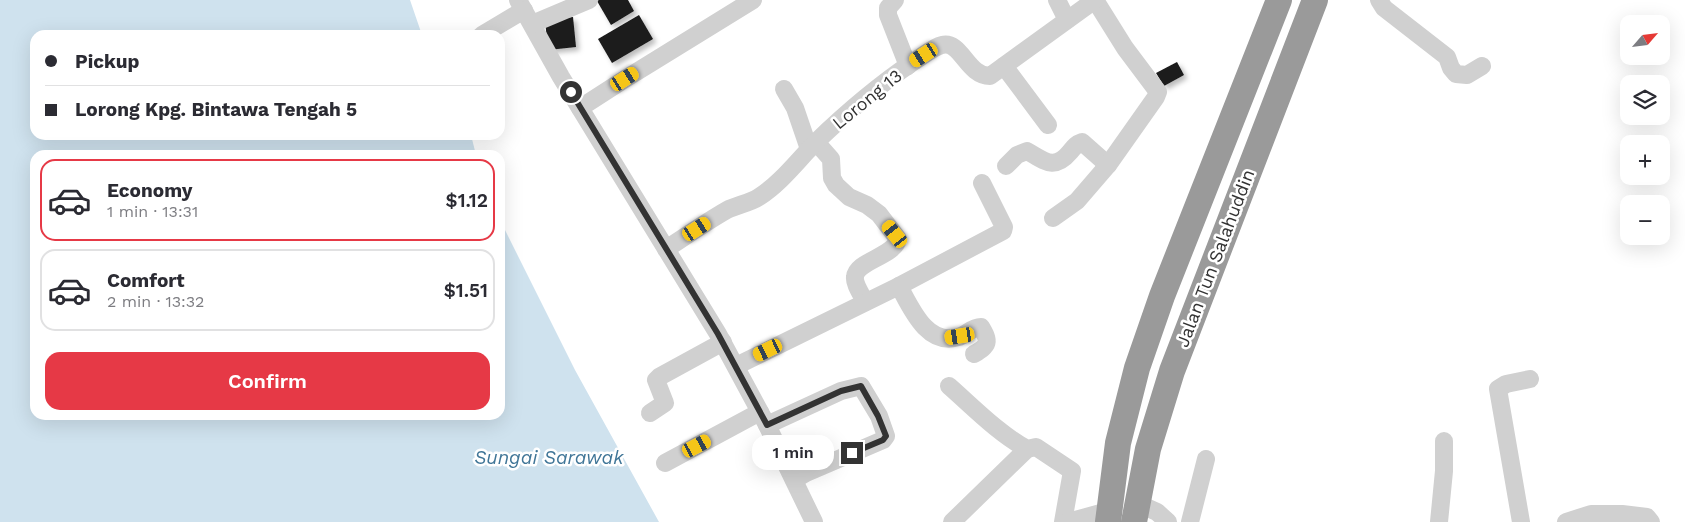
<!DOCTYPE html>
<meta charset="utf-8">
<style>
body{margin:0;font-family:"Work Sans",sans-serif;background:#f2f2f3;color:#2b2b33;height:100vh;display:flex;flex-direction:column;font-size:19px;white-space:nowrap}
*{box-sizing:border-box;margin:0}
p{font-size:16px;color:#7c7c81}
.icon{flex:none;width:28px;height:28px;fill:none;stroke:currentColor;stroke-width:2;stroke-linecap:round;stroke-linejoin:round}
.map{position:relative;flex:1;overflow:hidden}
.details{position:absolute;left:30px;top:150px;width:475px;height:270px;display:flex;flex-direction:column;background:#fff;border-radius:15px;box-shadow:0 5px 20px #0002}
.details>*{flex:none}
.banner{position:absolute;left:30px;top:30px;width:475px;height:110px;border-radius:15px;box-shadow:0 5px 20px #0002;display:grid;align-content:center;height:110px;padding:0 15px;background:#fff}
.needle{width:32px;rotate:62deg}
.buttons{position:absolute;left:1620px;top:15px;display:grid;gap:10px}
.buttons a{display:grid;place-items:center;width:50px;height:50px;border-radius:10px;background:#fff;box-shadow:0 5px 20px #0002;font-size:25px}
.end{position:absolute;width:22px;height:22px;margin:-11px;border:6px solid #333;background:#fff;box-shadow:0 0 0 2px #fff}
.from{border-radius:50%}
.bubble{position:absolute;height:35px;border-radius:15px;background:#fff;box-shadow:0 5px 20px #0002;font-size:16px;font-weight:600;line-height:35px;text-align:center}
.car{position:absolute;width:15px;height:30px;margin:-15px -8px;border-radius:6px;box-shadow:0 0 4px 1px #0007;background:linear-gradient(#f5c518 24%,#345 0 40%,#f5c518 0 76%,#345 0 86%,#f5c518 0)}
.banner b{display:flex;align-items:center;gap:18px;height:48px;font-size:19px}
.banner b+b{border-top:1px solid #e1e1e2}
.banner i{width:12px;height:12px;background:#2b2b33}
ul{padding:9px 0 0;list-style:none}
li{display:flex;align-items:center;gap:15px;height:82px;margin:0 10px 8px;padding:0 5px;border:2px solid #e1e1e2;border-radius:15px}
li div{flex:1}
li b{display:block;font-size:19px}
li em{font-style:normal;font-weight:600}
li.selected{border-color:#e63946}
li>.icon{width:45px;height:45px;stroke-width:1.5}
.action{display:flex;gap:10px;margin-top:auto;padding:10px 15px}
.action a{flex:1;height:58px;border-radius:15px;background:#e63946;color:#fff;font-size:20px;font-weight:600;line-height:58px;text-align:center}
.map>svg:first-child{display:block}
.water{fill:#cfe2ee}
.building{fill:#1a1a1a;filter:url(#shadow)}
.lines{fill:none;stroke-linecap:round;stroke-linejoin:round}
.minor{stroke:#d0d0d0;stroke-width:18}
.highway{stroke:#9a9a9a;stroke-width:26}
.route{stroke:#333;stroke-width:6}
.labels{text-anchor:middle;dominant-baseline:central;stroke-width:5;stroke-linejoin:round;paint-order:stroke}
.street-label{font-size:18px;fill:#333;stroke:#fff}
.water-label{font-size:19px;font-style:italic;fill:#3f7597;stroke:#fff}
</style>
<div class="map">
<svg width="1685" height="522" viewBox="0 0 1685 522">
<defs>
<filter id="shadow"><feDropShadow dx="3.5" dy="3.5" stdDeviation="2.5" flood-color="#0004"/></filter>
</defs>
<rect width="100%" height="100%" fill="#fff"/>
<polygon class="water" points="0,0 410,0 422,35 35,35 35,135 469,135 472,139 476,155 35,155 35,415 500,415 500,220 575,370 659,522 0,522"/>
<g class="building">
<polygon points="599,0 628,0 634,11 611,25 597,1"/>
<polygon points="639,15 653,39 612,63 598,39"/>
<polygon points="573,17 576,47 548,50 545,20"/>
<polygon points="1177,62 1184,75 1164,86 1156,73"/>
</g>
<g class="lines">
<g class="minor">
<polyline points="518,0 561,77 718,334 767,425 814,522"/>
<polyline points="895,0 888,8 888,15 908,66"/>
<polyline points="1057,0 1067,20"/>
<polyline points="1379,0 1384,8 1447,57 1451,68 1456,74 1467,75 1482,66"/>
<polyline points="532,24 589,0"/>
<polyline points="482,35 524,10"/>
<polyline points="1004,66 1048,125"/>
<polyline points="784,89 795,108 809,149"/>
<polyline points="580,108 625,79 753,0"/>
<path d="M816 142 831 159 832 178 836 185 849 197 867 205 879 214 898 239C895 256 856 261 855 277 854 284 862 295 865 302"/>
<path d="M1006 166 1017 155 1027 151C1045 161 1054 171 1070 152 1074 147 1076 144 1082 142L1108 165"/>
<polyline points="1053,218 1077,201 1108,165 1156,97 1158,92 1125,48 1095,0"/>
<path d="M666 249C686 236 706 222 727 210 737 205 750 203 759 197 781 183 798 160 816 142 846 113 879 85 913 62 922 57 933 47 942 45 961 40 967 76 990 76L1095 0"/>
<path d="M899 286C911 308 927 347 959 337 967 334 972 327 981 327 990 342 989 345 974 354"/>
<polyline points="736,366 899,286 1003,231 1004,227 982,183"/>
<path d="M949 386C974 408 998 433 1027 449L1036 447 1072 471 1063 522"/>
<polyline points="650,413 665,403 656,380 659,377 723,342"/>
<polyline points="767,425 841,391 861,386 879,416 886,436 883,440 806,473 794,480"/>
<polyline points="665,463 760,412"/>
<polyline points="1137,503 1157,512 1168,522"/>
<polyline points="952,522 1027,449"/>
<polyline points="1068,522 1108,511"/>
<polyline points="1190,522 1206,459"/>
<polyline points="1439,522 1444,471 1444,441"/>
<polyline points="1521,522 1498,389 1506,384 1530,379"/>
<polyline points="1566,522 1591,514 1622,514 1647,517 1651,522"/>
</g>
<g class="highway">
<polyline points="1108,522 1118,443 1137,368 1162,296 1279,0"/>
<polyline points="1134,522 1148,449 1172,371 1315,0"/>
</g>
</g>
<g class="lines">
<polyline class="route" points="571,92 718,334 767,425 841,391 861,386 878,416 886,436 883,440 852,453"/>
</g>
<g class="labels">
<g class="street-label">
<text transform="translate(867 99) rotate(-39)">Lorong 13</text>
<text transform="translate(1215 258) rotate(-69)">Jalan Tun Salahuddin</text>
</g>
<g class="water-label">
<text x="549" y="457">Sungai Sarawak</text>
</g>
</g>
</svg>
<div class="buttons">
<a><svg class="needle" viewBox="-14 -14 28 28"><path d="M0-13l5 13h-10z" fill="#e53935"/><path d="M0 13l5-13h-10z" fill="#7c7c81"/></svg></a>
<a><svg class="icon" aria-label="layers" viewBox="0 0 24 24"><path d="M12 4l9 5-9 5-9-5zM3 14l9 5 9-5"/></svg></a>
<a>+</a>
<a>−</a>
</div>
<i class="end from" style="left:571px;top:92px"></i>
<i class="end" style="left:852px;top:453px"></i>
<div class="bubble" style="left:752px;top:435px;width:82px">1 min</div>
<i class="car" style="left:924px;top:55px;rotate:237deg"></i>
<i class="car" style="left:625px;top:79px;rotate:58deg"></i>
<i class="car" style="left:697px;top:229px;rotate:58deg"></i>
<i class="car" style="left:895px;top:234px;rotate:321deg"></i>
<i class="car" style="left:960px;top:336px;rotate:261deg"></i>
<i class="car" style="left:768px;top:350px;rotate:244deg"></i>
<i class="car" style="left:697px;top:446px;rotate:62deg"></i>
<div class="banner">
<b><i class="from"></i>Pickup</b>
<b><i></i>Lorong Kpg. Bintawa Tengah 5</b>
</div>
<section class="details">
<ul>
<li class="selected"><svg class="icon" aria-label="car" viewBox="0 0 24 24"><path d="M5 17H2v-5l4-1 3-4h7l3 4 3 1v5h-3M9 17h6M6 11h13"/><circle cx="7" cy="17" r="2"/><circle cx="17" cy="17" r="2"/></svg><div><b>Economy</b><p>1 min · 13:31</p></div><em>$1.12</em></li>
<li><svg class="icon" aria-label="car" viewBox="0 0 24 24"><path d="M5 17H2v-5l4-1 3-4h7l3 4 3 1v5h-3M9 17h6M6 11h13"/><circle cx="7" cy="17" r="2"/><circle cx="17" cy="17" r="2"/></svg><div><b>Comfort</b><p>2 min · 13:32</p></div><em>$1.51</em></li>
</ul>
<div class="action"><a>Confirm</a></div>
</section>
</div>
